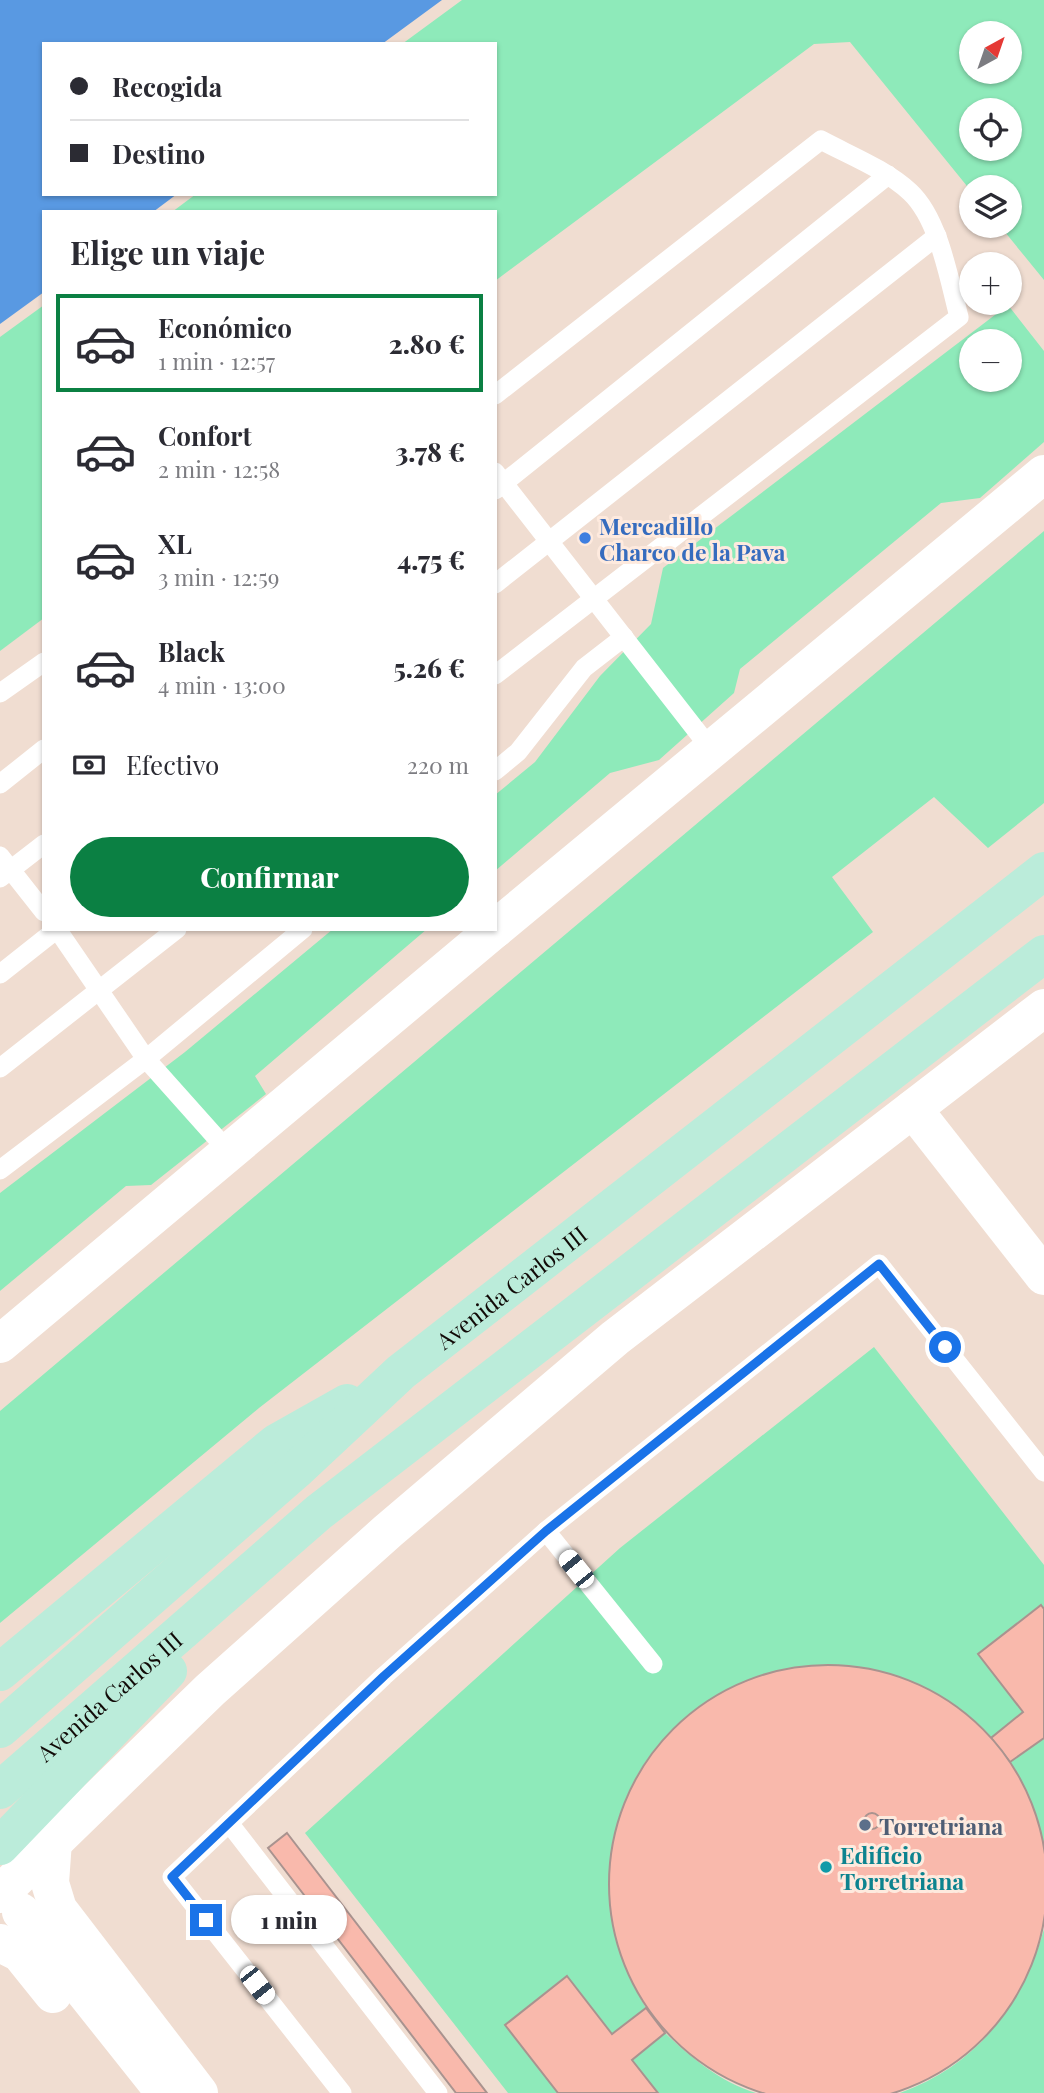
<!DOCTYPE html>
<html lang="es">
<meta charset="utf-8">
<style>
body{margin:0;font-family:"Playfair Display",serif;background:#f7f7f7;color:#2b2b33;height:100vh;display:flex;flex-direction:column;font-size:26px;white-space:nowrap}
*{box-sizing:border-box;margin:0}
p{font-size:23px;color:#7c7c81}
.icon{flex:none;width:38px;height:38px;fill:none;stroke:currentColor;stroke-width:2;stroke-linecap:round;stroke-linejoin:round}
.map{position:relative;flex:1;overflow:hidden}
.side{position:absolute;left:42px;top:210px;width:455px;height:721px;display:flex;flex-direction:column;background:#fff;border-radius:0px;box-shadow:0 2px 5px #0004}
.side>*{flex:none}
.banner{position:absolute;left:42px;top:42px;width:455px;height:154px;border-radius:0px;box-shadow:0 2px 5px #0004;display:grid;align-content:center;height:154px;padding:0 28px;background:#fff}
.needle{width:46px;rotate:40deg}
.fabs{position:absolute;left:959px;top:21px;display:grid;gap:14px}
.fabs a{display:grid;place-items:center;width:63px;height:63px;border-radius:50%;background:#fff;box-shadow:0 2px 5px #0004;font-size:35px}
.end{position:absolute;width:32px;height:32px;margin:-16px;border:9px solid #1a73e8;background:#fff;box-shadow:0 0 0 4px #fff}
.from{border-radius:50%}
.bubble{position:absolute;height:49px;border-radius:24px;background:#fff;box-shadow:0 2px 5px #0004;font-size:23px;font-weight:800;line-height:49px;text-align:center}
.car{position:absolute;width:21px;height:42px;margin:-21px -10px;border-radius:9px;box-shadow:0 0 5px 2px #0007;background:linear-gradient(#fff 24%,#345 0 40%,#fff 0 76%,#345 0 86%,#fff 0)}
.banner b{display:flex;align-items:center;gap:24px;height:66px;font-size:26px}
.banner b+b{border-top:2px solid #e1e1e2}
.banner i{width:18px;height:18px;background:#2b2b33}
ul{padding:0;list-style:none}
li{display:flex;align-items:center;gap:21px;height:98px;margin:0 14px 10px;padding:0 14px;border:4px solid transparent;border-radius:0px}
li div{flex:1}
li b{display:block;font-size:26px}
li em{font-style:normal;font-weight:800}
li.selected{border-color:#0b8043}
li>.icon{width:63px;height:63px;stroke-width:1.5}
h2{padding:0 28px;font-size:32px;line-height:84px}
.pay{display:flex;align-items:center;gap:18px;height:77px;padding:0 28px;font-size:26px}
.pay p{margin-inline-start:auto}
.primary-button{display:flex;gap:14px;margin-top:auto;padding:14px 28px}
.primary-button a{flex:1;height:80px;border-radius:42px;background:#0b8043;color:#fff;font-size:28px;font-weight:800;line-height:80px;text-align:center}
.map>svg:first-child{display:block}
.green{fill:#8eeaba;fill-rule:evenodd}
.water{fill:#5999e2}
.building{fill:#f9b9ac;stroke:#a9938f;stroke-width:2}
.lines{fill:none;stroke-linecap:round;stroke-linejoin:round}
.service{stroke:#fff;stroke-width:19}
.minor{stroke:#fff;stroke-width:38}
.primary{stroke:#bbecda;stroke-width:38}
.route{stroke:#1a73e8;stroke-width:9}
.shop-dot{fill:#3f7fe0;stroke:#feeade;stroke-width:2.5}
.service-dot{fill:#5c6f8a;stroke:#feeade;stroke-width:2.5}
.culture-dot{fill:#0f9aa8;stroke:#feeade;stroke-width:2.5}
.labels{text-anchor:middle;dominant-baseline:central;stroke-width:6;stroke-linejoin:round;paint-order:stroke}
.shop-label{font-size:23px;font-weight:bold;fill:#366cbe;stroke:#feeade;text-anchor:start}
.street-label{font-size:23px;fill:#110a07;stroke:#feeade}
.service-label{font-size:23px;font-weight:bold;fill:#4e5e75;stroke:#feeade;text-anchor:start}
.culture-label{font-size:23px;font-weight:bold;fill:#0d838f;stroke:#feeade;text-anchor:start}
</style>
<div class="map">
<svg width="1044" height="2093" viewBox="0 0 1044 2093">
<rect width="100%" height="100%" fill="#f0ddd1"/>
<g class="green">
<path d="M462 0H1044V280L1000 226H1010V187H971V191L850 42 814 44 495 281V212H172L196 194H495V44H402ZM1010 33V72H971V33ZM1010 110V149H971V110Z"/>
<polygon points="44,305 44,618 0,651 0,337"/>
<path d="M1008 305 1044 351V442L980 498 941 503 740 669 734 693 659 760 610 773 495 871V795L535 762 600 676 651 624 663 568ZM971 341H1010V380H971Z"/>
<polygon points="1044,531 1044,803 988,848 934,797 832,877 873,932 259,1408 0,1623 0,1411"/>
<polygon points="333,929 427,929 255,1076 266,1094 151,1185 126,1186 0,1291 0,1193 185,1052"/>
<path d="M874 1347 1044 1565V1609L1040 1605 978 1654 1023 1712 991 1738C793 1548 507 1770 646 2008L612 2034 566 1976 505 2025 558 2093H508L305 1833 620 1548Z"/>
<polygon points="1044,1738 1044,1847 1027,1792 1010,1762"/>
<path d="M1044 1929V2093H900C977 2065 1022 2006 1044 1929Z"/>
<path d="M665 2033C692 2058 720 2082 756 2093H658L632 2060Z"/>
</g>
<polygon class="water" points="0,0 442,0 382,44 44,44 44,194 177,194 153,212 44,212 44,292 0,324"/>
<g class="building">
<polygon points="1041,1605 1044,1609 1044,1738 1010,1762 991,1738 1023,1712 978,1654"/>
<circle cx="828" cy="1884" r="219"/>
<circle cx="872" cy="1821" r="8"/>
<polygon points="287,1833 487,2093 456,2093 268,1848"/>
<circle cx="903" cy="1858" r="7"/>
<polygon points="567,1976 612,2034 646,2008 665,2033 632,2060 658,2093 558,2093 505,2025"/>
</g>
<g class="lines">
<g class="service">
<path d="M495 395 821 140C851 156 885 169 910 192 939 219 949 279 959 317L495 675"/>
<polyline points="495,472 710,748"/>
<polyline points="495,490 888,175"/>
<polyline points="495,584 937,236"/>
<polyline points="0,693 44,662"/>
<polyline points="495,771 518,752 584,668 624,637"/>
<polyline points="0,784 44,749"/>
<polyline points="0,856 44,912"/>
<polyline points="0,878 44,844"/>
<polyline points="57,929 146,1059 229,1152"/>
<polyline points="0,974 57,929"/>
<polyline points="0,1068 177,929"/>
<polyline points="0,1170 146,1059 303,929"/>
<polyline points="546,1531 653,1664"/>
<polyline points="229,1823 438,2093"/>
<polyline points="342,2093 172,1877 384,1676 546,1531 879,1264 1044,1472"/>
</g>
<g class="minor">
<polyline points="495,929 1044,474"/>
<polyline points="913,1109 1044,1276"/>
<polyline points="0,1344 495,929"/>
<polyline points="53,1841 50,1883 58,1909 199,2093"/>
<polyline points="0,1894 210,1690 388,1531 615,1338 1044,1008"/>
<polyline points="21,1912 165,2093"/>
<polyline points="0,1943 20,1953 53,1994"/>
</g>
<g class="primary">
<polyline points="0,1672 276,1443 347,1403"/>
<path id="s1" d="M0 1729 295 1471 401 1372 1044 871"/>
<path id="s2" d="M0 1790 319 1512 1044 954"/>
<polyline points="0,1846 168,1671"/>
</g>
</g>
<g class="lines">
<polyline class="route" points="206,1920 172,1877 384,1676 546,1531 879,1264 945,1347"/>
</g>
<circle class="shop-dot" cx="585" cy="538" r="7"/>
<circle class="service-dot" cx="865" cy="1825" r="7"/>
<circle class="culture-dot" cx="826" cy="1867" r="7"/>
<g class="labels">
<g class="shop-label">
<text x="599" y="525">Mercadillo<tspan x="599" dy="26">Charco de la Pava</tspan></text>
</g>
<g class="street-label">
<text stroke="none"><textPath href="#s1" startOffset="676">Avenida Carlos III</textPath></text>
<text stroke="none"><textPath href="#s2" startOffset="144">Avenida Carlos III</textPath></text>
</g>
<g class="service-label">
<text x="879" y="1825">Torretriana</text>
</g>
<g class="culture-label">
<text x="840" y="1854">Edificio<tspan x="840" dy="26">Torretriana</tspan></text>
</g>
</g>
</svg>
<div class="fabs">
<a><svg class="needle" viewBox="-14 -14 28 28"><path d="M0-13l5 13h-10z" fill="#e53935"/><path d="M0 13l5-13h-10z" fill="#7c7c81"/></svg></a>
<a><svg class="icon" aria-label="locate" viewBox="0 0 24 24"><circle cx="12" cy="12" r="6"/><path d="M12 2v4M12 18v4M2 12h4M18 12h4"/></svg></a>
<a><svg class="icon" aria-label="layers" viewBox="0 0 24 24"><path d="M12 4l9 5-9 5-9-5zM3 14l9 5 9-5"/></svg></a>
<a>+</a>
<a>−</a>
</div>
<i class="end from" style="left:945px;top:1347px"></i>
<i class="end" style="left:206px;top:1920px"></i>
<div class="bubble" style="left:231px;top:1895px;width:116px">1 min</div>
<i class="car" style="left:576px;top:1569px;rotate:321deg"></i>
<i class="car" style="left:257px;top:1985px;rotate:142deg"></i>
<div class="banner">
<b><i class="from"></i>Recogida</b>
<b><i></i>Destino</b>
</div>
<section class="side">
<h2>Elige un viaje</h2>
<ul>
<li class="selected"><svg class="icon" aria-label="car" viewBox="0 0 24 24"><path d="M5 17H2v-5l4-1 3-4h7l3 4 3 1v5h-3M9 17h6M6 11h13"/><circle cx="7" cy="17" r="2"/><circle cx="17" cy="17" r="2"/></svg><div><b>Económico</b><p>1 min · 12:57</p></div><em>2.80 €</em></li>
<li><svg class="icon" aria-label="car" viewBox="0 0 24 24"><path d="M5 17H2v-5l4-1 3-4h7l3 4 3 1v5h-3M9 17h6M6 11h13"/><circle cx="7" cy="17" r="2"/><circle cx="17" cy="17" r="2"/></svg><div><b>Confort</b><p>2 min · 12:58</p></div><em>3.78 €</em></li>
<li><svg class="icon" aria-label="car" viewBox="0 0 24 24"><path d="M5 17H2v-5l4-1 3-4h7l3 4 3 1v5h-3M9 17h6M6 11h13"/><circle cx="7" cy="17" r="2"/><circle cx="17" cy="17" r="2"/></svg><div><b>XL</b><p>3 min · 12:59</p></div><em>4.75 €</em></li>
<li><svg class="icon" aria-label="car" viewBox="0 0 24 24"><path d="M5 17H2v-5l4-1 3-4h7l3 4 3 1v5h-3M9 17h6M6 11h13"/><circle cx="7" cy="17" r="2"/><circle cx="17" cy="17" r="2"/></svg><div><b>Black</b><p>4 min · 13:00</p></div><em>5.26 €</em></li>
</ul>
<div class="pay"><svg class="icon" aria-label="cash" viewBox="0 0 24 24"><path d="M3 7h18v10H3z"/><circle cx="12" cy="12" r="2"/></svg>Efectivo<p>220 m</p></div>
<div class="primary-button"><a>Confirmar</a></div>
</section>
</div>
